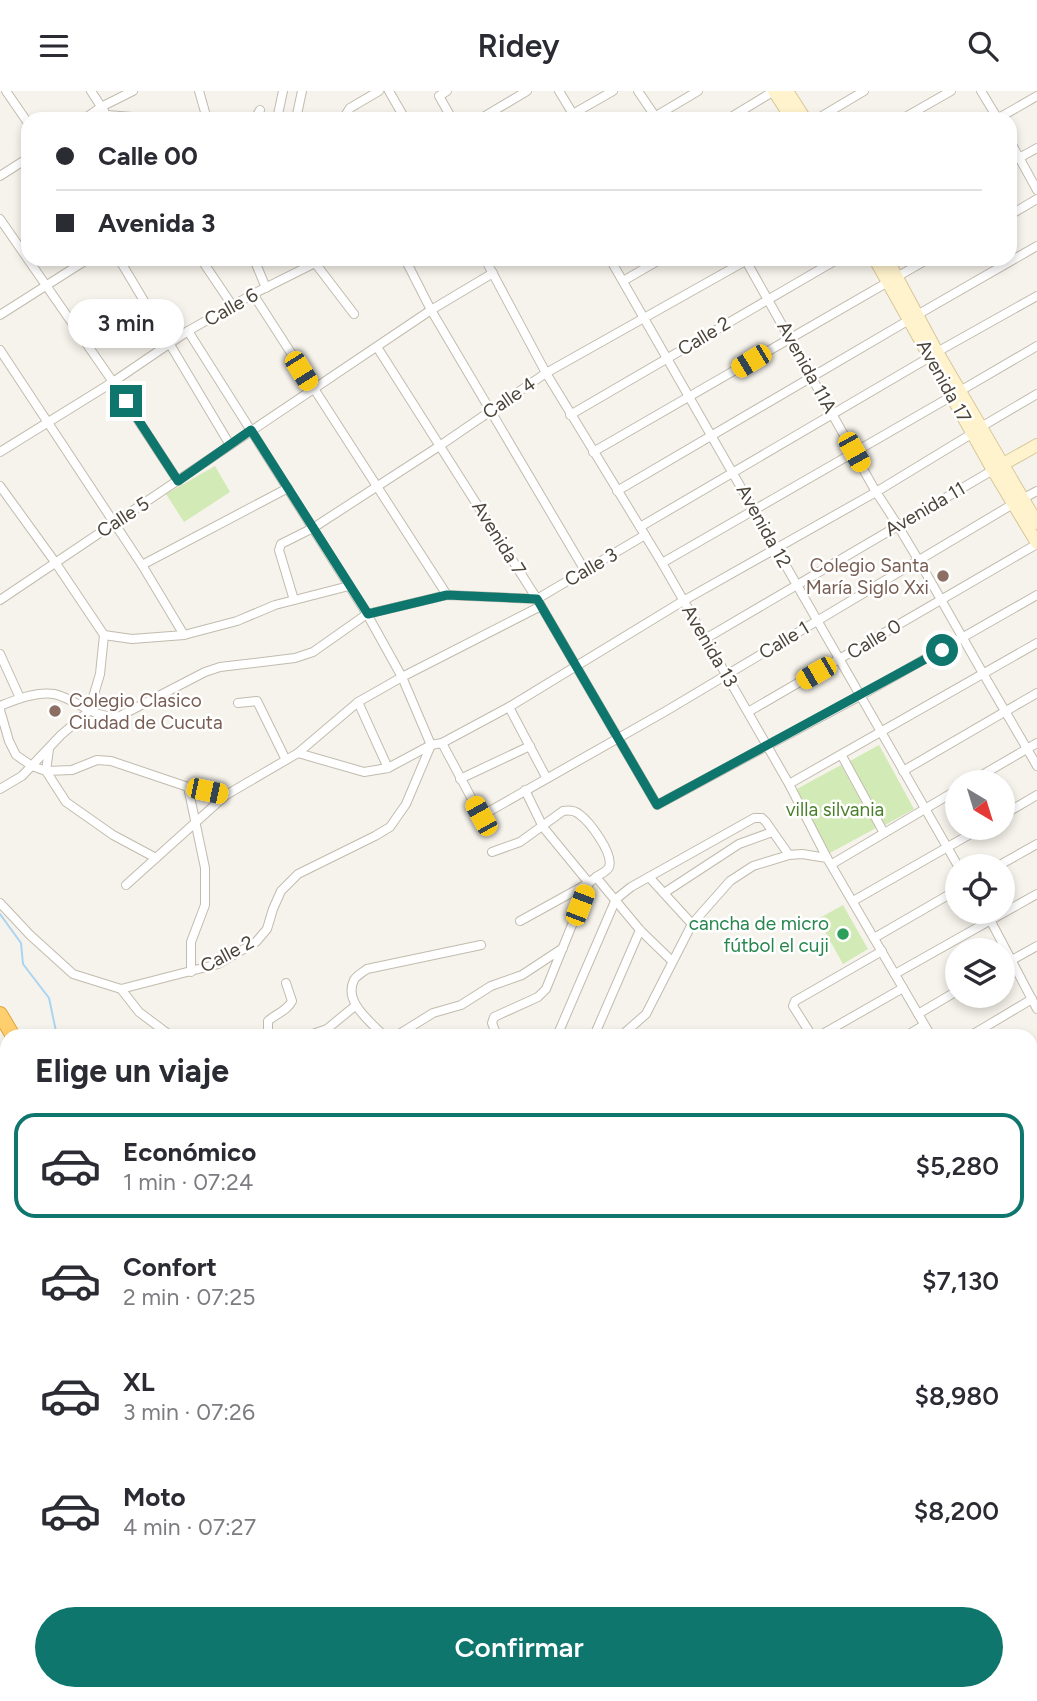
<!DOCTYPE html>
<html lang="es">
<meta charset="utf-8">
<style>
body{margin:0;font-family:Figtree,sans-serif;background:#f2f2f3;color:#2b2b33;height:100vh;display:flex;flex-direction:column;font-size:26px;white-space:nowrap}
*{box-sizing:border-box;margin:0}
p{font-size:23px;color:#7c7c81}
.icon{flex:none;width:38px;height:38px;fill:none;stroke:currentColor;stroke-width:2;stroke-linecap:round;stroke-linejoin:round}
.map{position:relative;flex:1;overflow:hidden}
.drawer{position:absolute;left:0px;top:938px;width:1038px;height:672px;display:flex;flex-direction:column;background:#fff;border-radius:21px 21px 0 0;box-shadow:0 4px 10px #0003}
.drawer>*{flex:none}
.hud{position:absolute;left:21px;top:21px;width:996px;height:154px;border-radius:21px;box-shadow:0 4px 10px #0003;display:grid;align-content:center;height:154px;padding:0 35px;background:#fff}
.needle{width:46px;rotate:142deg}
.tools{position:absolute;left:945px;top:679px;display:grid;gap:14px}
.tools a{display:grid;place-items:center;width:70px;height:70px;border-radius:50%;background:#fff;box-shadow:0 4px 10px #0003;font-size:35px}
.end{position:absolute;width:32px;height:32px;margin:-16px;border:9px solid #0f766e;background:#fff;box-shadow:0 0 0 4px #fff}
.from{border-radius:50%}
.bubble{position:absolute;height:49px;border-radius:24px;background:#fff;box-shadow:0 4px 10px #0003;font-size:23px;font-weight:600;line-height:49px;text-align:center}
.car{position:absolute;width:21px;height:42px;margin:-21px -10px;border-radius:9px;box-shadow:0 0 5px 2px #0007;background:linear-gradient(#f5c518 24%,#345 0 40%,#f5c518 0 76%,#345 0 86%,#f5c518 0)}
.hud b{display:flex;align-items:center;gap:24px;height:66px;font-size:26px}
.hud b+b{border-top:2px solid #e1e1e2}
.hud i{width:18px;height:18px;background:#2b2b33}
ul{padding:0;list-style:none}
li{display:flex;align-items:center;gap:21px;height:105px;margin:0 14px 10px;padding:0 21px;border:4px solid transparent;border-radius:21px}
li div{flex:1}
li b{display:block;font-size:26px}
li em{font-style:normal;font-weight:600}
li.active{border-color:#0f766e}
li>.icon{width:63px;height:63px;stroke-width:1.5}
h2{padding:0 35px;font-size:32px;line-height:84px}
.button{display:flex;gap:14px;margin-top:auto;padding:14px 35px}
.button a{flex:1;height:80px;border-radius:42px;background:#0f766e;color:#fff;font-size:28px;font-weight:600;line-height:80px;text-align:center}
header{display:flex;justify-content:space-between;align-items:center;height:91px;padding:0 35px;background:#fff;font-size:32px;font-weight:600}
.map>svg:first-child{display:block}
.green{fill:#d2eab5}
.water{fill:#a9d4f2}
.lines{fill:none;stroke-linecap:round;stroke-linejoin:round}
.stream{stroke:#a9d4f2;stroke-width:2}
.river{stroke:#a9d4f2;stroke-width:12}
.street-casing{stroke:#c2bbae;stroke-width:10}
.secondary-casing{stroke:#d6c79b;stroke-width:14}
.highway-casing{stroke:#e0a43c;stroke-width:16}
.street{stroke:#fff;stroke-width:8}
.secondary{stroke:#fff3cd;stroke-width:12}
.highway{stroke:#ffcf6e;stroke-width:14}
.route{stroke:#0f766e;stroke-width:9}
.education-dot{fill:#8d6e63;stroke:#fff;stroke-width:2.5}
.leisure-dot{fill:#2e9e5b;stroke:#fff;stroke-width:2.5}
.labels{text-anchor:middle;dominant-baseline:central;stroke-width:5;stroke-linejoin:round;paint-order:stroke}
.street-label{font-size:19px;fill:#4b4439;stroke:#fff}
.education-label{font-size:19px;fill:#785e54;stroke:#fff;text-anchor:end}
.park-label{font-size:19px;fill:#4a7f2a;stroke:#fff}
.leisure-label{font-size:19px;fill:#27864d;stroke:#fff;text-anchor:end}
</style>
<header><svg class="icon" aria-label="menu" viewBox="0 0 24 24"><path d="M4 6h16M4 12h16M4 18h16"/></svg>Ridey<svg class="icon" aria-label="search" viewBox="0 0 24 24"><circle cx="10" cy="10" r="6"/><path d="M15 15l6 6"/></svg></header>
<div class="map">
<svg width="1037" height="1610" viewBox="0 0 1037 1610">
<rect width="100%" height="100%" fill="#f6f3ec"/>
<g class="green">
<polygon points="215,375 230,401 184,431 166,403"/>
<polygon points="879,654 914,718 885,734 850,670"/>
<polygon points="841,674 876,737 830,762 795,699"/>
<polygon points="843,814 868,858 843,873 818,828"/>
<polygon points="1031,1011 1037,1022 1037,1073 1031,1077"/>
<polygon points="1037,1081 1037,1123 1031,1112 1031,1085"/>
<polygon points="0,1429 7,1436 7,1603 99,1603 102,1610 0,1610"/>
<polygon points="1034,1509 1037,1513 1037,1610 924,1610 931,1603 1031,1603 1031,1512"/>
</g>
<g class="water">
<polygon points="0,1312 7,1320 7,1436 0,1429"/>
<polygon points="99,1603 187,1603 192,1610 102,1610"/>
</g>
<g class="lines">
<g class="stream">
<polyline points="0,823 21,852 23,873 49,907 57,945"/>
<polyline points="263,1610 263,1603"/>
</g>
<polyline class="river" points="0,1446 7,1453"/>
<g class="street-casing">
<g id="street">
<polyline points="6,0 28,32"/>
<polyline points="91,0 104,20"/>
<polyline points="199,0 207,28"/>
<polyline points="389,0 405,28"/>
<polyline points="447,0 439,5 452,28"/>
<polyline points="559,0 576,28"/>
<polyline points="638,0 657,28"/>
<polyline points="981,0 998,28"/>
<polyline points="107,24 158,28"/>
<polyline points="84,28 101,16 133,0"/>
<polyline points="255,28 260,19"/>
<polyline points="277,28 283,0"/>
<polyline points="296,28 302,0"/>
<polyline points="343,28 350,17 379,0"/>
<polyline points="480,28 527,0"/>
<polyline points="564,28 613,0"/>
<polyline points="651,28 698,0"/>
<polyline points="728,28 774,0"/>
<polyline points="817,28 864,0"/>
<polyline points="902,28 951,0"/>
<polyline points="997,28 1037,5"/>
<polyline points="1010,50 1037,99"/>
<polyline points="1019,67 1037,57"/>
<polyline points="0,85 28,67"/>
<polyline points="1010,124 1037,108"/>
<polyline points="0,128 113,291 178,390"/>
<polyline points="119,168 230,354"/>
<polyline points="201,168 232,214"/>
<polyline points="254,168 266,197"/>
<polyline points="312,168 354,223"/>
<polyline points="405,168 431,219 584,478"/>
<polyline points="485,168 546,282 662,472 789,693 827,767 931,945"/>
<polyline points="610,168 958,775"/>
<path d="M745 168 876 401C909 449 935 499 964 549 988 592 1013 633 1037 675"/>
<polyline points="623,190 661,168"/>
<polyline points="253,203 447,504"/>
<polyline points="0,224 88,168"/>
<polyline points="917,224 1037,155"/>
<polyline points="377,256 537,508 657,714 860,605 1037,504"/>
<polyline points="0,259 142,474 184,544"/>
<polyline points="937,261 1037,205"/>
<polyline points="960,300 1037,255"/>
<polyline points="570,324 838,168"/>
<polyline points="981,336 1037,303"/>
<polyline points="0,361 113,291 188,240 253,203 323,168"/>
<polyline points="593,361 928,168"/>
<polyline points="0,395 55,471 104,544 100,583 89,620 61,644 22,685 0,698"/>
<polyline points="617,400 909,229"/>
<polyline points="1022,408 1037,400"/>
<polyline points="640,436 930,266"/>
<polyline points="662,472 952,305"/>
<polyline points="142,474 288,397"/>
<polyline points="0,509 431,219 493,182"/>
<polyline points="294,509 279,459 281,453 313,437 441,354 546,282 749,168"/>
<polyline points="104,544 132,548 184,544 237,530 275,514 349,495"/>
<polyline points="705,548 993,379"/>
<polyline points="0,563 20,607"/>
<polyline points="358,611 388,677"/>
<polyline points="238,612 257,610 286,669"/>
<path d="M0 615C15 609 37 600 54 603 77 608 94 629 120 625L205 581 220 576 295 567 313 561 367 523 447 504 537 508 645 444"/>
<polyline points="509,616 546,686"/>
<polyline points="0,619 9,650 16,664 32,675 46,680 66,711 113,744 156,767"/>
<polyline points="748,621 1037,453"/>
<polyline points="442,652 481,725 666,620 1013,413"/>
<polyline points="49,658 46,680 72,679 97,669 111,670 188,696 226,704 298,662 364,681 388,677 431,654 442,652 509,616 683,510 876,401 973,342"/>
<polyline points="298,662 358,611 402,586 541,515"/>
<polyline points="842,665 884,742"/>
<polyline points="903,680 1037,602"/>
<polyline points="460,688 530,655"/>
<polyline points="970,691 1037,652"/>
<polyline points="789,693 1037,552"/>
<polyline points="188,696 205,777 205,814 191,851 191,881"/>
<polyline points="525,699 543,736 589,792 596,786 640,839 672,870"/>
<polyline points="1003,724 1037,704"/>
<path d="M492 761 520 751 563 720C569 719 574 719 579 723 590 731 614 763 609 776 607 781 600 783 596 786"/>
<polyline points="832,773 957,699"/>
<polyline points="998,775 1037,753"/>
<polyline points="649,786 692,833"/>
<polyline points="126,794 226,704"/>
<polyline points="664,802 739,753 772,741"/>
<polyline points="853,810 981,737"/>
<polyline points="0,812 30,844 73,883 121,898 218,873 256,851 267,838 273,818 281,800 298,783 375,745 390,736 406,713 431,654 402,586 367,523 188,240"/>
<polyline points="986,821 1037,918"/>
<polyline points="874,847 957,799"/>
<polyline points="1003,874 1037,855"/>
<polyline points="895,883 1037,803"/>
<polyline points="121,898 139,921 171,945"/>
<polyline points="918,923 957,900"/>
<path d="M268 945V930C277 922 287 920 292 910L286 892"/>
<polyline points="307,945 327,938 355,915"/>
<path d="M384 945C371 931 343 911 354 889 356 885 363 881 367 878L481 854"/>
<polyline points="396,945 433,922 461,914 491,895 522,884 563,857"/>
<polyline points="497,945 492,932 494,926 538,906 546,898 589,792 520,830"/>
<polyline points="557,945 616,808 631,796 754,727 762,727 766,731 789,764"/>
<polyline points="594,945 640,839"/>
<polyline points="621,945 646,923 692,833 730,790 753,775 789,764 802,763 827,767"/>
<polyline points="812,945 793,915 795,910 882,860"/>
<polyline points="819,945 903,897"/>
<polyline points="906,945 924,934"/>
<polyline points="970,945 1032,908"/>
<polyline points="1031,962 1037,958"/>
<polyline points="1031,978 1037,975"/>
<polyline points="1031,993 1037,1004"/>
<polyline points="1031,1082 1037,1079"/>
<polyline points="1031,1118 1037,1128"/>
<polyline points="1031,1144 1037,1140"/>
<polyline points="1031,1209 1037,1205"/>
<polyline points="1031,1257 1037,1253"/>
<polyline points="593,1603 600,1610"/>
<polyline points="739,1603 745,1610"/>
<polyline points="797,1603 804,1610"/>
<polyline points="650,1610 658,1603"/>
<polyline points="760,1610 768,1603"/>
</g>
</g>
<g class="secondary-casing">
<g id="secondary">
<polyline points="774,0 792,28"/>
<polyline points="787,0 805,28"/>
<polyline points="875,168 993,379 1037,452"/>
<polyline points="887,168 937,261 1037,432"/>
<polyline points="998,376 1037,354"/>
</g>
</g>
<g class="highway-casing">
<g id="highway">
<polyline points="0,923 13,945"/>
<polyline points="0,977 7,984"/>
<polyline points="1031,1416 1037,1422"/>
<polyline points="1031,1494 1037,1500"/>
</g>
</g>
<use href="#street" class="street"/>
<use href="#secondary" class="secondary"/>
<use href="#highway" class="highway"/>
</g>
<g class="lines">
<polyline class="route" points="126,310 178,390 251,339 368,523 447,504 537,508 657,714 942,559"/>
</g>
<g class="education-dot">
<circle cx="943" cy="485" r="7"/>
<circle cx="55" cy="620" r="7"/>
</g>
<circle class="leisure-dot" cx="843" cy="843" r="7"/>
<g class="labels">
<g class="street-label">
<text transform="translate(231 216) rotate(-29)">Calle 6</text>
<text transform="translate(704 245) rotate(-31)">Calle 2</text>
<text transform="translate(807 276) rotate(61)">Avenida 11A</text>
<text transform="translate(944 290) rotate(61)">Avenida 17</text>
<text transform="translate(509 307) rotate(-34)">Calle 4</text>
<text transform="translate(925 418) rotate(-30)">Avenida 11</text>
<text transform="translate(123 426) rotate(-33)">Calle 5</text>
<text transform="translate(764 435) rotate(61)">Avenida 12</text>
<text transform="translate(499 447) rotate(58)">Avenida 7</text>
<text transform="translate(591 476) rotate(-30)">Calle 3</text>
<text transform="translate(874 548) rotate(-31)">Calle 0</text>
<text transform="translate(784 549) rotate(-31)">Calle 1</text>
<text transform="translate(710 555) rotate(60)">Avenida 13</text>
<text transform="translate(227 863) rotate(-28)">Calle 2</text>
</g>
<g class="education-label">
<text x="929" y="474">Colegio Santa<tspan x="929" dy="22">María Siglo Xxi</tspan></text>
<text x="69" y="609" text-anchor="start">Colegio Clasico<tspan x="69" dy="22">Ciudad de Cucuta</tspan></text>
</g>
<g class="park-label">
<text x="835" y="718">villa silvania</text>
</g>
<g class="leisure-label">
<text x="829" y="832">cancha de micro<tspan x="829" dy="22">fútbol el cuji</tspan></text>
</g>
</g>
</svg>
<div class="tools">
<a><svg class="needle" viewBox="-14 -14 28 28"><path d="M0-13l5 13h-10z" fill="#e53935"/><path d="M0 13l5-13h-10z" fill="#7c7c81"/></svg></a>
<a><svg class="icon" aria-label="locate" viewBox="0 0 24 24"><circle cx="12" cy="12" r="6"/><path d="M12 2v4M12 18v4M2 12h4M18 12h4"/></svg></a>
<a><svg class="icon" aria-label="layers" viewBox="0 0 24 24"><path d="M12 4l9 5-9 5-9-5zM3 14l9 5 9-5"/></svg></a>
</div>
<i class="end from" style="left:942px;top:559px"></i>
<i class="end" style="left:126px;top:310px"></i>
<div class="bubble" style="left:68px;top:208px;width:116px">3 min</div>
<i class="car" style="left:751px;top:270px;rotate:239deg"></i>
<i class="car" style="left:301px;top:280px;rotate:148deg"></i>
<i class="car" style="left:854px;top:361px;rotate:151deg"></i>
<i class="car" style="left:816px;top:582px;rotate:240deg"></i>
<i class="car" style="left:207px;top:700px;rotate:102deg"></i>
<i class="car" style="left:481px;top:725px;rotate:331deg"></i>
<i class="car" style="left:580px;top:814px;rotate:21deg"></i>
<div class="hud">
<b><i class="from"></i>Calle 00</b>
<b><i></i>Avenida 3</b>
</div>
<section class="drawer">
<h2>Elige un viaje</h2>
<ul>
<li class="active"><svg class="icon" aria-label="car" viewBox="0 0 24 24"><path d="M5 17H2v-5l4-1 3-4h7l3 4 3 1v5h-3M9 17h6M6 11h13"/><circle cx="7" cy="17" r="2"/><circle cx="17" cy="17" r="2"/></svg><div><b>Económico</b><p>1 min · 07:24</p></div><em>$5,280</em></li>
<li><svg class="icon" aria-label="car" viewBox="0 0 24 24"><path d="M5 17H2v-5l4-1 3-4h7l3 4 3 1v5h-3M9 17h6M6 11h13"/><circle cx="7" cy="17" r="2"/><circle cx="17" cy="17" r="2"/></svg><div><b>Confort</b><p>2 min · 07:25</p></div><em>$7,130</em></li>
<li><svg class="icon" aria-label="car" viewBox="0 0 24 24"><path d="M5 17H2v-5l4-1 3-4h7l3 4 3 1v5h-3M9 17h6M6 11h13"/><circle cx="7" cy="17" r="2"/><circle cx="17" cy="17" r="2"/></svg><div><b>XL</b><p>3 min · 07:26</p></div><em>$8,980</em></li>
<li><svg class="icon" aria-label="car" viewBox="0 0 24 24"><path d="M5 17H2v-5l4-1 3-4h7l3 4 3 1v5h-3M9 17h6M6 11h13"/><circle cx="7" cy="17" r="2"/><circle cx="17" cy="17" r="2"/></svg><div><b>Moto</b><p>4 min · 07:27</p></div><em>$8,200</em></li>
</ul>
<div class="button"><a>Confirmar</a></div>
</section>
</div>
